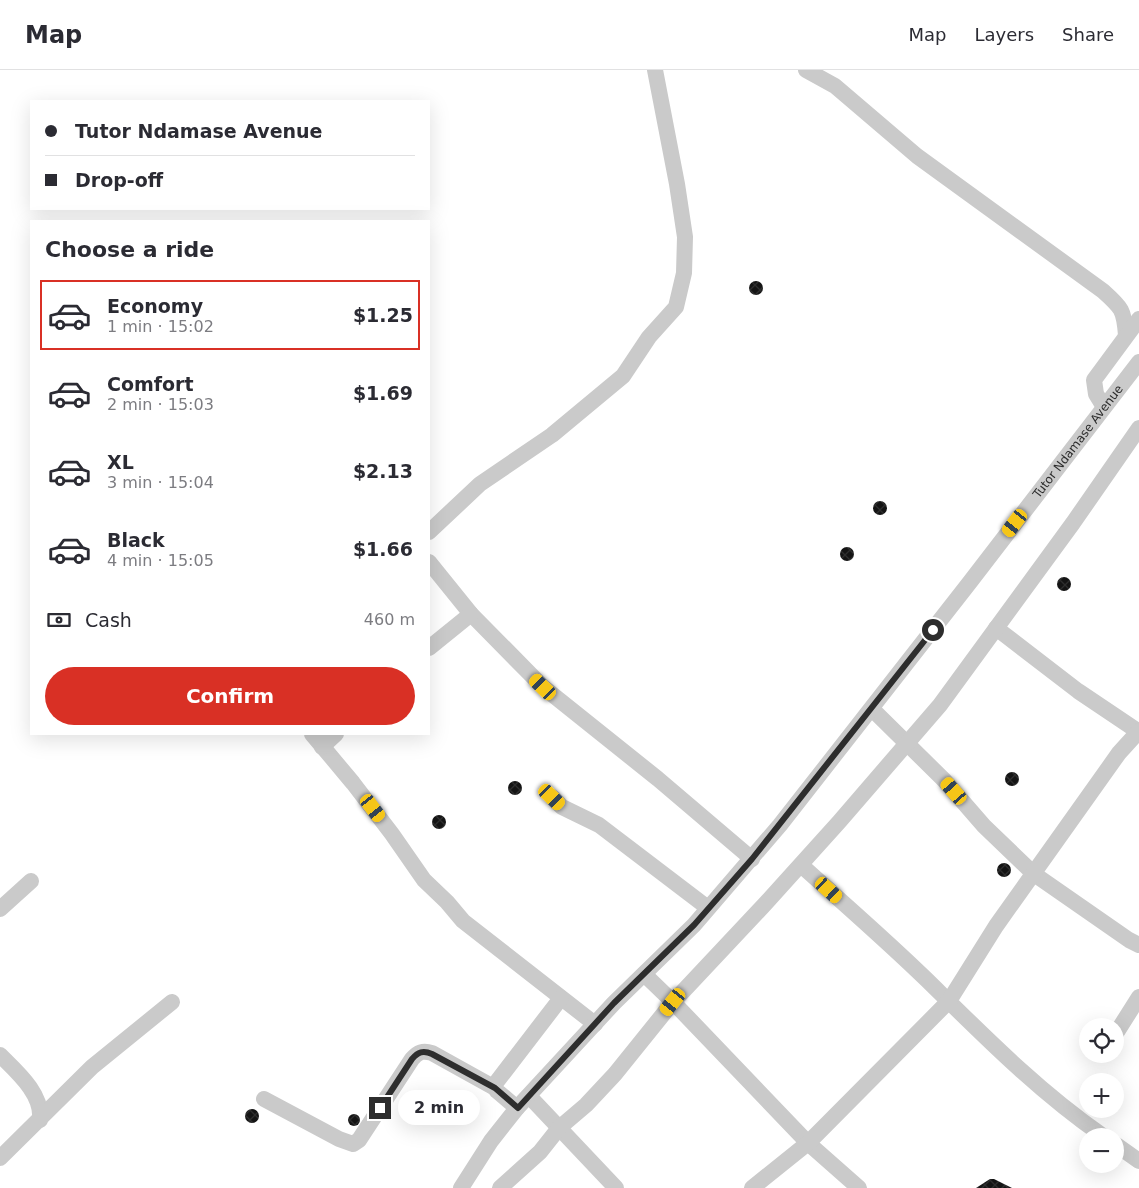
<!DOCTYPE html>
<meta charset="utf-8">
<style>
body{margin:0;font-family:"DejaVu Sans",sans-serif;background:#f7f7f7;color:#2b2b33;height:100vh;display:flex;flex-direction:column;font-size:19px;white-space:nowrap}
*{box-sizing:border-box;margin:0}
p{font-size:16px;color:#7c7c81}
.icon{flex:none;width:28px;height:28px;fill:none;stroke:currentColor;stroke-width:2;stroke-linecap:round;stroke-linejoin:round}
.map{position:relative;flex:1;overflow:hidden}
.sheet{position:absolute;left:30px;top:150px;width:400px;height:515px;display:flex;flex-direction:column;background:#fff;border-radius:0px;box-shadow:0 5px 20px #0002}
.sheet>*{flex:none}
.banner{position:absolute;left:30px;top:30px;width:400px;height:110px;border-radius:0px;box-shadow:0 5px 20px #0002;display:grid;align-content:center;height:110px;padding:0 15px;background:#fff}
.controls{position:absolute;left:1079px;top:948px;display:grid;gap:10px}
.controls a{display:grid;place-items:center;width:45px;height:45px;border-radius:50%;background:#fff;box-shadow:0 5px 20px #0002;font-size:25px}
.end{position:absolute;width:22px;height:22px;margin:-11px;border:6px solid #2d2d2d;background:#fff;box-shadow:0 0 0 2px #fff}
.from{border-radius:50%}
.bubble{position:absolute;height:35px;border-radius:18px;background:#fff;box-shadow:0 5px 20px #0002;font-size:16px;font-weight:800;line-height:35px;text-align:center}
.car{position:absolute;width:15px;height:30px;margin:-15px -8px;border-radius:6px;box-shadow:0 0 4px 1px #0007;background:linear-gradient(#f5c518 24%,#345 0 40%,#f5c518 0 76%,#345 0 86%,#f5c518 0)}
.banner b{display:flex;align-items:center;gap:18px;height:48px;font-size:19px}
.banner b+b{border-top:1px solid #e1e1e2}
.banner i{width:12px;height:12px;background:#2b2b33}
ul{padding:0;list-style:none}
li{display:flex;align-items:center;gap:15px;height:70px;margin:0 10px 8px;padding:0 5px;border:2px solid transparent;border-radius:0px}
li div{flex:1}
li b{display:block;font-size:19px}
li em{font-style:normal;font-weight:800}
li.on{border-color:#d93025}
li>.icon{width:45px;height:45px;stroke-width:1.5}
h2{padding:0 15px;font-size:22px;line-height:60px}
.pay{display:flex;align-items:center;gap:12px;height:55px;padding:0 15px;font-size:19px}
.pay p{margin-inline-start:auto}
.button{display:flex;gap:10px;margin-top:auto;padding:10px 15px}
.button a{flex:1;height:58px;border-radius:30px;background:#d93025;color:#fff;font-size:20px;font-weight:800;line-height:58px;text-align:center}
header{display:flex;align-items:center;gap:30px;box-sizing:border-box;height:70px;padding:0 25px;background:#fff;border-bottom:1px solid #e1e1e2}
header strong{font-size:24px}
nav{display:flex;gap:28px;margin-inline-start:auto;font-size:18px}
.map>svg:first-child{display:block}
.building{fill:url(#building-cross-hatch)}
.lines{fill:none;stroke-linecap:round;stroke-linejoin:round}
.minor{stroke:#cacaca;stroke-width:16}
.route{stroke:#2d2d2d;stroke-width:6}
.labels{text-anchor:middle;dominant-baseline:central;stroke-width:5;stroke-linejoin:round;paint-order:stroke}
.street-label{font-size:12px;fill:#2d2d2d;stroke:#fff}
</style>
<header>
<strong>Map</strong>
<nav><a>Map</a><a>Layers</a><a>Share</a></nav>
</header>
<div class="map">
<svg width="1139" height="1118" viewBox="0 0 1139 1118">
<defs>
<pattern id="building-cross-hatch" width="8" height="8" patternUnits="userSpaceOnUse" patternTransform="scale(1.25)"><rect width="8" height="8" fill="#141414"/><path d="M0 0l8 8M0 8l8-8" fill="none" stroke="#2e2e2e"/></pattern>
</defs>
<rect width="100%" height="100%" fill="#fff"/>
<g class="building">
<circle cx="756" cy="218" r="7"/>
<circle cx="880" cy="438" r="7"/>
<circle cx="847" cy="484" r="7"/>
<circle cx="1064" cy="514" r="7"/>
<circle cx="1012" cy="709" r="7"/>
<circle cx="515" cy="718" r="7"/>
<circle cx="439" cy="752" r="7"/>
<circle cx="1004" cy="800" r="7"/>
<circle cx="252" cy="1046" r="7"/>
<circle cx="354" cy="1050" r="6"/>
<polygon points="990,1109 994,1109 1012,1118 976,1118"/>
</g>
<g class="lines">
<g class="minor">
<path d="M806 0 835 16 917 86 1103 221C1122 238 1124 240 1126 265"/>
<polyline points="1104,337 1096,324 1094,310 1139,249"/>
<polyline points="429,462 480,414 552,365 623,306 649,267 676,237 684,203 685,167 677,114 655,0"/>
<polyline points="429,492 471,544 543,617 658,709 752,789"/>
<polyline points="996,558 1078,621 1139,662"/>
<polyline points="429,578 471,544"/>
<polyline points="872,639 944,710 984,756 1034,804 1129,870 1139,875"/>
<polyline points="312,664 353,713 392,764 424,810 447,832 463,851 595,954"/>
<polyline points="322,677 336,664"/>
<polyline points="552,727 562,737 599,755 708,838"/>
<path d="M801 795C843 833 886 870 927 910 983 965 1038 1021 1103 1066"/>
<polyline points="0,839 31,811"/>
<polyline points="644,904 673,932 808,1073 859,1118"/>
<polyline points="1115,965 1139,927"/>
<path d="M0 985C17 1002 43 1024 40 1050"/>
<polyline points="529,1026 616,1118"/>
<path d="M264 1029 339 1069 353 1074 359 1070 412 989C418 982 423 980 432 983L495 1018"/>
<polyline points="517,1038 497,1021 495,1018 495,1014 561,928"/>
<polyline points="1115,1074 1139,1091"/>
<polyline points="0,1088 92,997 172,932"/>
<path id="s1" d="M461 1118 491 1071 517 1038 614 933 694 855 780 755 970 512 1139 292"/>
<polyline points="500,1118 540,1082 559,1058 586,1035 615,1004 673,932 765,834 839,752 940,635 1073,453 1139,358"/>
<polyline points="752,1118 808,1073 949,931 996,856 1119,683 1139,661"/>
</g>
</g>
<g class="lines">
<path class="route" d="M380 1038 412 989C418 982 423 980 432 984L495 1018 518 1038 614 933 694 855 752 789 933 560"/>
</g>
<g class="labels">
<g class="street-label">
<text stroke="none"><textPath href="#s1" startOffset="970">Tutor Ndamase Avenue</textPath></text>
</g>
</g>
</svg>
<div class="controls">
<a><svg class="icon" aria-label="locate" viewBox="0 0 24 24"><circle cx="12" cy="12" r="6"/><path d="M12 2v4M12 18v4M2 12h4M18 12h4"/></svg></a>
<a>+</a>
<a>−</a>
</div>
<i class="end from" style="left:933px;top:560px"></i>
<i class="end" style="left:380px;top:1038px"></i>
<div class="bubble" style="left:398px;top:1020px;width:82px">2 min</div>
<i class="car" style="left:1015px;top:453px;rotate:217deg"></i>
<i class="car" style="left:543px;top:617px;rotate:314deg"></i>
<i class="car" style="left:954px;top:721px;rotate:319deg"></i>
<i class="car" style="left:552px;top:727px;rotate:134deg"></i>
<i class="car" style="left:373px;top:738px;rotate:143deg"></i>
<i class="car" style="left:829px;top:820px;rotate:132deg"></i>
<i class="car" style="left:673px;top:932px;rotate:219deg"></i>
<div class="banner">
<b><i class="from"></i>Tutor Ndamase Avenue</b>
<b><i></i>Drop-off</b>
</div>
<section class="sheet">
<h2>Choose a ride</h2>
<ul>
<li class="on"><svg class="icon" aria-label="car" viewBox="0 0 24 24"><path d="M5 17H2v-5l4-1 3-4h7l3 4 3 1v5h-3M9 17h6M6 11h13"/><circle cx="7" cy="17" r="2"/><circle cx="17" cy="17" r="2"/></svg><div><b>Economy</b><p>1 min · 15:02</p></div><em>$1.25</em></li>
<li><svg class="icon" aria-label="car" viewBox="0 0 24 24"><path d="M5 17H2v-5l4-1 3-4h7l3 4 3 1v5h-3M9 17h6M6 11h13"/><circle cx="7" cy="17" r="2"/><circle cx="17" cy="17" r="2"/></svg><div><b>Comfort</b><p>2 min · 15:03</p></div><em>$1.69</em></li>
<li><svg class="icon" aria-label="car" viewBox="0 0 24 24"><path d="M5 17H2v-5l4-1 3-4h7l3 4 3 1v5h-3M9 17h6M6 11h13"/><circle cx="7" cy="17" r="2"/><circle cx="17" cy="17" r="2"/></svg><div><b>XL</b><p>3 min · 15:04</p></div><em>$2.13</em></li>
<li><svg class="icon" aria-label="car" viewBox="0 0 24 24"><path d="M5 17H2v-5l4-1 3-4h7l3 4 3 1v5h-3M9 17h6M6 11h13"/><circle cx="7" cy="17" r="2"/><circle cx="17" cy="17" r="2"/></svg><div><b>Black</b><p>4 min · 15:05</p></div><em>$1.66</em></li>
</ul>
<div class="pay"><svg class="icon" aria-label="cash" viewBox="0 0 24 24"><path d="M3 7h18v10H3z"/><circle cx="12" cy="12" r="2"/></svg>Cash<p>460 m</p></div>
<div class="button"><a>Confirm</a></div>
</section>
</div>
